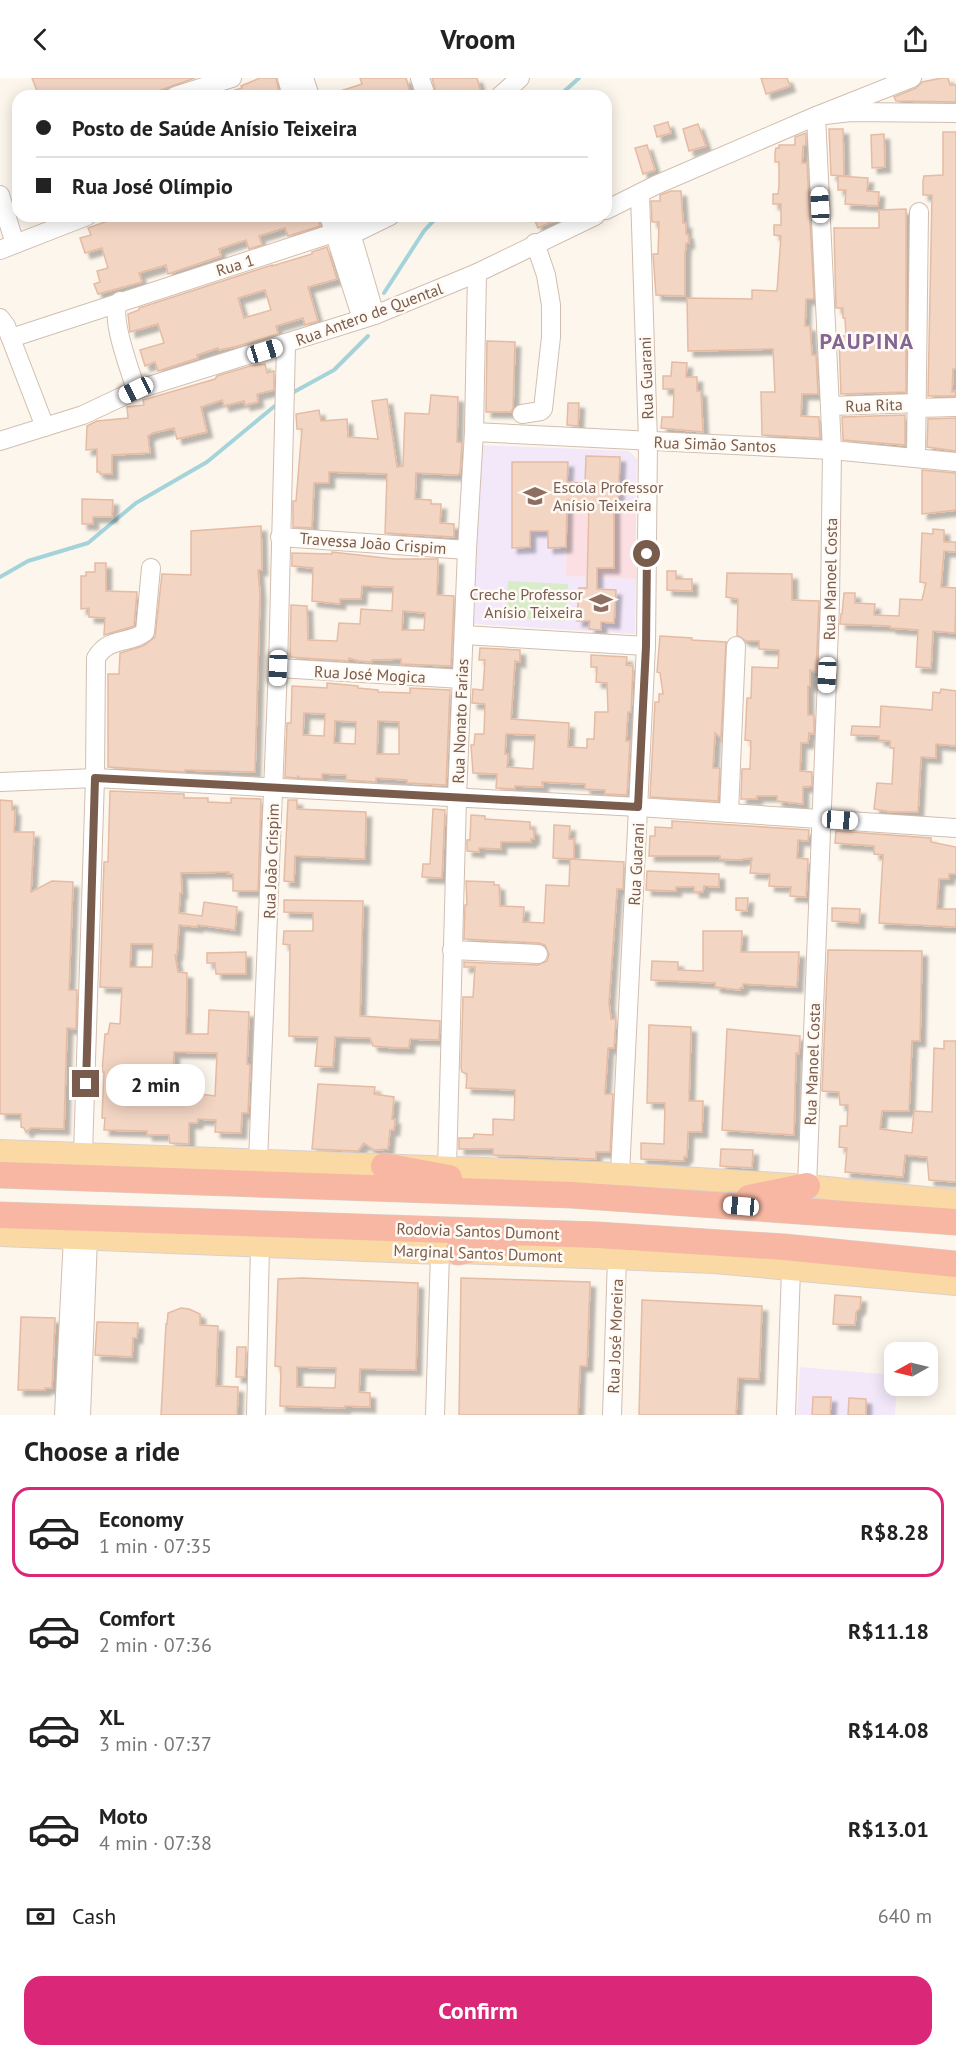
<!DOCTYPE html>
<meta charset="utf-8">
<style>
body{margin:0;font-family:"PT Sans",sans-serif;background:#f6f6f6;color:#222;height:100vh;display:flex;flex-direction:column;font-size:22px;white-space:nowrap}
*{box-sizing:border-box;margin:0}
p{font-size:20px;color:#767676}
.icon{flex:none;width:33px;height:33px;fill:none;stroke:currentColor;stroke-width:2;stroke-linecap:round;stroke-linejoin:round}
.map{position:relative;height:1337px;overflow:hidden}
.side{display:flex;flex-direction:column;background:#fff;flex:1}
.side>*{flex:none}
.guide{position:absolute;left:12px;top:12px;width:600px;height:132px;border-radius:18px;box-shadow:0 3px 15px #0003;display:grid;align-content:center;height:132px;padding:0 24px;background:#fff}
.needle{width:39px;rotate:262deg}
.tools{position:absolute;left:884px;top:1264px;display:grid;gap:12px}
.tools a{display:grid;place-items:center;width:54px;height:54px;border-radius:12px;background:#fff;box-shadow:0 3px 15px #0003;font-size:30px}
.end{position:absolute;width:27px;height:27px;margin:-14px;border:8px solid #7a5c4d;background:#fff;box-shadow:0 0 0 3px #fff}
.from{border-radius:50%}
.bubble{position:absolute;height:42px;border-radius:18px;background:#fff;box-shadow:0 3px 15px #0003;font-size:20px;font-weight:800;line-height:42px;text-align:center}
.car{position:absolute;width:18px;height:36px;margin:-18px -9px;border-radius:8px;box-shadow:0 0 4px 2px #0007;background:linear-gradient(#fff 24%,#345 0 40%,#fff 0 76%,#345 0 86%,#fff 0)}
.guide b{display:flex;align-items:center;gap:21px;height:57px;font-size:22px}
.guide b+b{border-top:2px solid #e0e0e0}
.guide i{width:15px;height:15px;background:#222}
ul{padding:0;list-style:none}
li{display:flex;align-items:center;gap:18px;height:90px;margin:0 12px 9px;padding:0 12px;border:3px solid transparent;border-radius:18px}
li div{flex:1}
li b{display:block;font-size:22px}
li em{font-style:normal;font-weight:800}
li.active{border-color:#db2777}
li>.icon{width:54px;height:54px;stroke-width:1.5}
h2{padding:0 24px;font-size:27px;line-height:72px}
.pay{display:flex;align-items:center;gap:15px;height:66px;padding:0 24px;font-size:22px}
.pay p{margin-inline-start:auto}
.action{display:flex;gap:12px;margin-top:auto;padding:12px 24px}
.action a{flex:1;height:69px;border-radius:18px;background:#db2777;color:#fff;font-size:24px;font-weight:800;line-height:69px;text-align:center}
header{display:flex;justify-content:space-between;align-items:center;height:78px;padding:0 24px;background:#fff;font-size:27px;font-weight:800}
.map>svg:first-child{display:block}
.education{fill:#f3e8fa}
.medical{fill:#fbdfe3}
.green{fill:#d8ecc9}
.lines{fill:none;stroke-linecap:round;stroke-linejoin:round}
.stream{stroke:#a5d3da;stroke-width:4}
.building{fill:#f3d5c3;stroke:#e6bba3;stroke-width:1.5;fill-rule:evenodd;filter:url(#shadow)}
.minor-casing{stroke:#d1beb0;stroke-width:20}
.major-casing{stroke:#dad1cd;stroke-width:24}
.highway-casing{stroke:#dad1cd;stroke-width:27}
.minor{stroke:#fff;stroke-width:18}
.major{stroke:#fbd9a5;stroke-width:22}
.highway{stroke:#f7b7a3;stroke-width:26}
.route{stroke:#7a5c4d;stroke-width:8}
.labels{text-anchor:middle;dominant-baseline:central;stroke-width:5;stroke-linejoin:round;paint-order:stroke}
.street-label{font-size:16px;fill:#7a5c4d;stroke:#fffaf3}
.education-label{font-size:16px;fill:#785e54;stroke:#fffaf3;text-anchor:start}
.district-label{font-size:22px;font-weight:bold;letter-spacing:1.5px;fill:#846695;stroke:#fffaf3}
</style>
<header><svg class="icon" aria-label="back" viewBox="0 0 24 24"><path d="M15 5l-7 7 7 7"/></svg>Vroom<svg class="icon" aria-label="share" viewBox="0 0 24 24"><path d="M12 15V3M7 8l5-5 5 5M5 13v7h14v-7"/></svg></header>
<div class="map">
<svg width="956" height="1337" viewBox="0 0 956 1337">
<defs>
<filter id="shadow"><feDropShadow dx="5.5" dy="5.5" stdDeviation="1.5" flood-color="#0004"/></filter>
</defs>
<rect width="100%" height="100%" fill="#fdf6ec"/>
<g class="education">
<polygon points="481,367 629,373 637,381 636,433 567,433 566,498 636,501 635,556 474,546"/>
<polygon points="800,1289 894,1297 894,1308 897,1308 895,1337 797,1337"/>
</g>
<polygon class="medical" points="567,433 636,433 636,501 566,498"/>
<polygon class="green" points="508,503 568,506 566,543 506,540"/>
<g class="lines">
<g class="stream">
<polyline points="559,18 579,0"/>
<polyline points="384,215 424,153 438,138"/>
<polyline points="292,315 334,292 368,258"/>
<polyline points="0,499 28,483 88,465 136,425 207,384 276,327"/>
</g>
</g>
<g class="building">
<polygon points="32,0 195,0 144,18 40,18 39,13 37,13"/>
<polygon points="260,0 276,0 280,18 225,18 225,15 242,10 241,8"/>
<polygon points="360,0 406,0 411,18 332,18 331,16 362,6"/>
<polygon points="432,0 477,0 482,18 437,18"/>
<polygon points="761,0 787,0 790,8 766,16"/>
<polygon points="942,0 948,0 950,7 956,7 956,24 896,23 894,19 916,10 922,4"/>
<polygon points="668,44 671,55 657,59 654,48"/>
<polygon points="698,46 706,68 689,73 683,51"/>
<polygon points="829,51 843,51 844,98 831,97"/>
<polygon points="943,54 956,54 956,291 953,291 952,314 955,313 956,318 928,318 932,117 923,117 923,103 924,98 943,97"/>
<polygon points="806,55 806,67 803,68 802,85 807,85 814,221 806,221 805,248 810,248 812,277 816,277 818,316 802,316 801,338 819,339 820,360 762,357 761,314 775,314 773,271 688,273 687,220 752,221 752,212 777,213 781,158 774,157 774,147 781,147 781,126 773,126 773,116 778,116 779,108 779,84 775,84 775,74 776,70 779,70 779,67 795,67 795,59"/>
<polygon points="884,56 885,89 872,90 871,57"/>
<polygon points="647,67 655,92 643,96 635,70"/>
<polygon points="838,98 868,100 867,113 879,114 878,128 845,126 846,112 838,112"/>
<polygon points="671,113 681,113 683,145 686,145 686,156 688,156 689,165 686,165 685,176 685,218 656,217 653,176 658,176 659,144 652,144 651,123 660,123 660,117"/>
<polygon points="906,131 906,314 841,316 839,258 846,258 845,240 843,240 843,230 836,230 834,150 879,150 879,132"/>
<polygon points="122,138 318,138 320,148 288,158 285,150 259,158 262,167 249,171 246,162 219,171 221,178 168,196 166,187 139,195 142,204 98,216 94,206 100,204 97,193 108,190 102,170 85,175 80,160 91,157 88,150"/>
<polygon points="533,138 565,138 538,150"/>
<path d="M327 169 337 201 308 209 318 243 305 247 303 240 276 248 278 256 238 268 219 272 218 270 197 277 198 280 158 293 155 284 145 288 140 272 164 265 158 246 130 254 128 236 139 232V230L272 187V188L312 176V174ZM265 212 271 232 244 240 238 220Z"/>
<polygon points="487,263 515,264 513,330 511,334 486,334"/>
<polygon points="672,284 687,285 686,299 697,299 697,313 701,313 703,354 661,350 662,339 673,339 674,311 663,311 663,298 671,298"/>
<polygon points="265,286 267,295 274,293 274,312 257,316 258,324 245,327 244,323 224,328 222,322 201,329 207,354 177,361 174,350 153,355 148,358 150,375 112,377 112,396 100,396 100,394 97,394 97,371 86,372 87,348 97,343 128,340 127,329 144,327 143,322 215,301 217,298 250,288"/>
<polygon points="431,317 458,319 457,364 462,365 460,395 457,397 416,395 415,421 431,422 431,426 441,426 440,445 454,446 454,459 385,455 387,396 329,394 329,405 314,405 312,450 293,449 293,423 296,423 302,351 297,351 296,336 319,332 321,343 347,341 348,359 378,361 372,323 387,321 397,389 403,388 405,335 429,336"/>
<polygon points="568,325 579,325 578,348 567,347"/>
<polygon points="905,337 905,367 843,362 842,339"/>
<polygon points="956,340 956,373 927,369 928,341"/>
<polygon points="586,378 620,379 618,425 614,425 614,490 597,490 597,511 616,512 614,545 601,544 601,552 589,551 590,543 577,543 579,510 587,510 589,424 567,422 566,469 548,470 548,453 530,453 530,469 512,470 512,384 568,384 567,404 585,405"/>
<polygon points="922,392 956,395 956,432 922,436"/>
<polygon points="82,421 113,422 112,439 93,439 93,446 82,446"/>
<polygon points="261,448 262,492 258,492 260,516 255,694 185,692 185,694 108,689 108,596 119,596 120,575 143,568 155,559 162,496 191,497 191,453"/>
<polygon points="933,451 944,452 944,464 956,464 956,474 944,473 941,509 956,510 955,555 933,553 931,590 916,589 918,552 891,550 890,548 840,546 841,536 842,536 844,515 855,515 855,525 875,526 874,537 899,538 900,521 922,522 926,505 920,504 922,455 933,456"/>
<path d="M332 474 394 481H438L437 517 454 518 451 588 401 586V581L372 582V584L359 583 349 580 348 583 290 579 291 527 307 528 308 562 337 563 339 545 360 546 361 531 392 533 393 509 362 508 361 521H340V526L312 523 313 490 292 488V475L332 476ZM403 533 425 535 424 552H402Z"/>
<polygon points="95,485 106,485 106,513 137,514 134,548 104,557 105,540 89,539 89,530 81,531 81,498 86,498 86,494 95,494"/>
<polygon points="667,493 676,493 676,501 692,501 692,513 667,512"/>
<polygon points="727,495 792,496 792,522 819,523 816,594 810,592 810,608 808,608 808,637 814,637 814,656 809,655 808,665 801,665 800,693 812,694 812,708 803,709 803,726 777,723 777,718 757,718 757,721 741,721 742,691 750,691 751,663 745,662 747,620 751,620 752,589 778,590 779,572 759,571 759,563 746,563 737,557 738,521 726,519"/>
<polygon points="660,558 692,560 692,562 726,564 721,660 715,655 713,690 720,690 718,723 650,719 655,624 659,624 659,616 663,616 660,595 657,594"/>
<path d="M480 570 520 572V584L515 583 511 641 569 645 568 669 587 670V661H594L595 634H608L607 605 596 604 597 589H591V577L627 579 626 587 633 588 631 634H628L626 663H630L627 717 605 716V712L585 711V706L542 704 543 709 515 708V711L496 710 497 696 473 695 471 667H474L475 656H484L485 626 472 625 473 611 483 612 485 582H479ZM506 656 535 657 533 691 507 689 508 676H505Z"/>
<path d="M327 605 358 608V610L378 612V614L410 615V610L450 612 446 707 407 705V702L376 700V704L346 702V697L322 696V701L300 700 298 698 297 700 285 699 287 645H291L292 608 327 610ZM304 635 325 636 324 658 303 657ZM335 643 356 644 355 666 334 665ZM378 643 399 644V676H377Z"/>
<polygon points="941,611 956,613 956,668 936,666 936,680 921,679 918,734 891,734 874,731 877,705 892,706 894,670 890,670 890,663 879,662 879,658 851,657 852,648 880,649 881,628 932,632 933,614 940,615"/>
<path d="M110 713 184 716V720H208V724L231 725V720L261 721 258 813H233V796H228L229 794 181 795 182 815H180L179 835 202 838 204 824 237 829 235 852 198 847 197 849 179 847 177 877H175L178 894 187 895 186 956H208L209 932 249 934 247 986 250 987 248 1035H242L241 1055 215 1054 216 1042 198 1041 197 1045H189V1066L170 1065 169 1057H147V1053L104 1052 105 1040H102L104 994H102L105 956H108L110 945 120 946 122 910 100 909 104 784H108ZM131 866H153L152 889H130ZM174 974 217 975 215 1018 191 1015V995L173 994Z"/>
<polygon points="0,722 12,723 12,732 15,732 14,754 34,754 31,814 52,803 73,804 69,912 77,912 76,951 67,950 64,1051 31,1050 26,1054 24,1050 21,1049 21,1036 0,1036"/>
<polygon points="288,722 297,722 297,731 366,734 365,781 295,778 294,804 284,803"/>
<polygon points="433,731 445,732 442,800 422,799 423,786 430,786"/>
<polygon points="471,737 485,738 485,741 530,744 530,751 534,752 534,761 531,761 531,764 501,764 501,771 479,770 479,774 467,773 467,762 470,762"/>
<polygon points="672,743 809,752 808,763 798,762 797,780 808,781 806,819 790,818 791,809 769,808 770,796 750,795 752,780 738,782 720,781 720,778 649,778 650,758 655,758 655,749 672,750"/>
<polygon points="554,747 570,748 569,761 574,761 574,781 553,780"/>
<polygon points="836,753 931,760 931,764 956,769 956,796 949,796 949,801 939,801 937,831 956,831 956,849 879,845 883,777 874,776 874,768 835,765"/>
<polygon points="570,781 624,784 623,811 617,811 609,925 611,941 616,941 614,970 608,970 605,1016 613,1016 610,1074 596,1074 596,1081 493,1077 493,1071 459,1071 459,1060 473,1060 474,1056 493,1057 493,1041 514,1042 515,1012 466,1010 467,996 462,994 461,990 463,919 473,919 475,889 464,889 464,884 538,887 547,883 549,876 545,867 539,865 464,861 465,827 467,827 466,803 494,804 494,807 499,807 500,828 524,829 523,844 544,845 546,807 569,808"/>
<polygon points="647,793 719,796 719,809 704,808 703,814 694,814 694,809 676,809 676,813 646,812"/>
<polygon points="736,820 748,820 747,833 736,832"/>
<polygon points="284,822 363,823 360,938 440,943 439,962 410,961 409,970 396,970 373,968 370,960 335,959 333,989 315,988 318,959 289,958 290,867 283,866 284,853 313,853 313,835 284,834"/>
<polygon points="832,830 860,831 859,845 832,843"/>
<polygon points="703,853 742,853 741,874 799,874 797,909 743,906 743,910 740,910 740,912 715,909 715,905 651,902 652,883 678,884 678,892 703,893"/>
<polygon points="828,872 922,873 920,963 912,963 909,1033 882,1033 880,1051 912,1055 914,1033 932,1034 934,970 944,971 944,963 956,963 956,1104 929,1102 927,1079 915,1078 905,1077 903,1099 845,1094 847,1070 839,1069 840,1048 847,1048 848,1027 840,1027 839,1014 822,1013"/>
<polygon points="246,874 246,896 216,896 215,885 207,885 207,875"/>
<polygon points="649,947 691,949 689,1023 703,1023 702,1054 688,1054 687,1079 684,1079 684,1083 641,1081 641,1065 664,1066 665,1025 647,1025"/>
<polygon points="727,951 800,958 799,976 796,975 794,1057 722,1052"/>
<polygon points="318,1006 375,1009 374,1016 394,1019 392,1041 395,1041 394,1052 390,1052 388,1071 374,1072 364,1065 358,1073 312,1071"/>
<polygon points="721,1071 753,1072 752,1090 720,1088"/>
<path d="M302 1200 418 1205 416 1292 360 1291 359 1314 370 1315V1329L345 1328V1330L280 1328 281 1289 275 1288 278 1201ZM297 1289 336 1290 335 1310 297 1309Z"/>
<polygon points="461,1200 590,1204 587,1288 580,1288 578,1337 459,1337"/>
<polygon points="835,1217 861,1219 860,1230 856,1234 855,1247 833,1246"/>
<polygon points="642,1222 762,1228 759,1301 738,1300 736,1337 639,1337"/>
<polygon points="181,1230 189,1231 200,1236 200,1247 218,1248 216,1308 238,1309 237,1337 161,1337 166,1246 167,1246 168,1235"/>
<polygon points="21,1239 55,1240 52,1310 45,1310 45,1312 18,1312"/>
<polygon points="97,1244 138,1245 137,1260 133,1260 132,1279 95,1277"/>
<polygon points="237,1269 246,1269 245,1299 236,1299"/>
<polygon points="813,1319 831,1319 830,1337 812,1337"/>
<polygon points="849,1320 866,1321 866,1337 848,1337"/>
</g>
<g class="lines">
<g class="minor-casing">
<g id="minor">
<polyline points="287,0 292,18"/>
<polyline points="304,0 310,18"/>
<polyline points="420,0 426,18"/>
<polyline points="175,18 232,0"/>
<polyline points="500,18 520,0"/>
<polyline points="0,117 15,166"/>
<polyline points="606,132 656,107 816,38 851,34 956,35"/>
<polyline points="329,138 362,241"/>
<polyline points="346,138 375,237"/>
<polyline points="341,162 390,138"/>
<polyline points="0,172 87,138"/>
<path d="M120 223C108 237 131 294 136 312"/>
<polyline points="0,240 6,248 45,349"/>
<polyline points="11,260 349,150"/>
<polyline points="831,328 917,325"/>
<polyline points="917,330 956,329"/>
<polyline points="522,336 541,333 543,331 551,259 551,227 546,197 535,165"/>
<polyline points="474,354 832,372 956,384"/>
<polyline points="0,363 83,337 136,312 375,237 477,195 595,138"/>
<polyline points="916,379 919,134"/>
<polyline points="280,459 467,472"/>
<polyline points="464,557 646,568"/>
<polyline points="278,590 462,601"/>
<polyline points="0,704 95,700 638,729 956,750"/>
<polyline points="729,735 736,568"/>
<polyline points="452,872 538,876"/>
<path d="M83 1076 95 700 96 580C109 558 129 567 145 554L151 490"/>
<polyline points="258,1083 278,590 286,267"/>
<polyline points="447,1091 457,720 467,472 474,354 477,195"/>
<polyline points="620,1096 646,568 648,363 640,116"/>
<polyline points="807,1108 830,525 832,372 816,38 912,0"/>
<polyline points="64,1337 73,1159"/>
<polyline points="81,1337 88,1160"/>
<polyline points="256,1337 260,1168"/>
<polyline points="435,1337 440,1175"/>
<polyline points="612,1337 617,1179"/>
<polyline points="786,1337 791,1191"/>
</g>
</g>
<g class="major-casing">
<g id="major">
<polyline points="0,1073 620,1096 807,1108 956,1123"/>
<polyline points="0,1157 440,1175 458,1174 714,1184 956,1206"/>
</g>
</g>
<g class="highway-casing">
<g id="highway">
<polyline points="384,1088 449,1100"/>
<polyline points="0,1097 571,1117 956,1144"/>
<polyline points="749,1120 807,1108"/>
<polyline points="0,1137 598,1157 784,1169 956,1186"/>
<polyline points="458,1174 505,1165"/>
</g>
</g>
<use href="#minor" class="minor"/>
<use href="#major" class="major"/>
<use href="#highway" class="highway"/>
</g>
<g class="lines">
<polyline class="route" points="86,1006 95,700 638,729 646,568 647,476"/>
</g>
<defs>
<g id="school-bare" transform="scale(1.8)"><path d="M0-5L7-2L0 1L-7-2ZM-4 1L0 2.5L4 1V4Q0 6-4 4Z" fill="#8d6e63" stroke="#fffaf3" stroke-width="2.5" paint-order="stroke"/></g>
</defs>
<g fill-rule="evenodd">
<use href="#school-bare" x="535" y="418"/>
<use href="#school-bare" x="601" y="525"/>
</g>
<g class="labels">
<g class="street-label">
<text transform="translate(235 187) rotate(-17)">Rua 1</text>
<text transform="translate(369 236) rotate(-20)">Rua Antero de Quental</text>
<text transform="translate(646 300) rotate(-92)">Rua Guarani</text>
<text transform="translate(874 327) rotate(-2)">Rua Rita</text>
<text transform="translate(715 366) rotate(2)">Rua Simão Santos</text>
<text transform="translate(373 465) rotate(4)">Travessa João Crispim</text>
<text transform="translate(830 501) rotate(-89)">Rua Manoel Costa</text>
<text transform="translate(370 596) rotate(3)">Rua José Mogica</text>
<text transform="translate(460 643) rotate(-88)">Rua Nonato Farias</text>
<text transform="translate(271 783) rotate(-88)">Rua João Crispim</text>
<text transform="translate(636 786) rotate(-87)">Rua Guarani</text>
<text transform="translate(812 986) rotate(-88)">Rua Manoel Costa</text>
<text transform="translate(478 1153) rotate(2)">Rodovia Santos Dumont</text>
<text transform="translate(478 1175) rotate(2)">Marginal Santos Dumont</text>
<text transform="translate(615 1258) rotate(-88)">Rua José Moreira</text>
</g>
<g class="education-label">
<text x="553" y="409">Escola Professor<tspan x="553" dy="18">Anísio Teixeira</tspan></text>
<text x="583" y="516" text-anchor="end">Creche Professor<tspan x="583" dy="18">Anísio Teixeira</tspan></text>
</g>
<g class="district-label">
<text x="867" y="263">PAUPINA</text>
</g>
</g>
</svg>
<div class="tools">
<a><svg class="needle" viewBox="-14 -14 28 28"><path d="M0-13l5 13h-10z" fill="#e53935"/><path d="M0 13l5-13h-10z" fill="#767676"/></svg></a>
</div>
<i class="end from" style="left:647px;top:476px"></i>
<i class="end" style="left:86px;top:1006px"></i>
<div class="bubble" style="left:106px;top:986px;width:99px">2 min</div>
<i class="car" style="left:820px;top:127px;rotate:357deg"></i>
<i class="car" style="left:265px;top:273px;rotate:73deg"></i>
<i class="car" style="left:136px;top:312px;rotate:244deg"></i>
<i class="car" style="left:278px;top:590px;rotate:182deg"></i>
<i class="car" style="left:827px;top:597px;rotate:183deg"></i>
<i class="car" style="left:840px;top:742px;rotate:94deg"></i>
<i class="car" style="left:741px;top:1128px;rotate:275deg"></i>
<div class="guide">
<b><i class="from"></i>Posto de Saúde Anísio Teixeira</b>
<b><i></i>Rua José Olímpio</b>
</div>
</div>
<section class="side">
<h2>Choose a ride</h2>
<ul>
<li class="active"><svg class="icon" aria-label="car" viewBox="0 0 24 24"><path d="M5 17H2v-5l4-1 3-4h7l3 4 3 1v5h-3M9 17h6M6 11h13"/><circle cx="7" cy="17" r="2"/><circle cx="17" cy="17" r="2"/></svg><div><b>Economy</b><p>1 min · 07:35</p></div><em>R$8.28</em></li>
<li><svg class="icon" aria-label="car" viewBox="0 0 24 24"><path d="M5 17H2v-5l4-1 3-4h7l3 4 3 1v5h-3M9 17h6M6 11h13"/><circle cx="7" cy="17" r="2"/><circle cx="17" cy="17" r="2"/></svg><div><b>Comfort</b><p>2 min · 07:36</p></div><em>R$11.18</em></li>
<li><svg class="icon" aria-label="car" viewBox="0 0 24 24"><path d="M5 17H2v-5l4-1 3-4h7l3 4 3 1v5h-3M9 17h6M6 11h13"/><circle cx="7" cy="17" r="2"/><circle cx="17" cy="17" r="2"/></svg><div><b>XL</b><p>3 min · 07:37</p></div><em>R$14.08</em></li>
<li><svg class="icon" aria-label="car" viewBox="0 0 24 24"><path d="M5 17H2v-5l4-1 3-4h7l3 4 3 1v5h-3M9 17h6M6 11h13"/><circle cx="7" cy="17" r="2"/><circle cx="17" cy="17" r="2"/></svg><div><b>Moto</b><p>4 min · 07:38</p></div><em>R$13.01</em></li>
</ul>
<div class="pay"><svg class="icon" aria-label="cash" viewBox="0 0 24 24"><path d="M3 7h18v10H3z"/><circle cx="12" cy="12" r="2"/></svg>Cash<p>640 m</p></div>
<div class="action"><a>Confirm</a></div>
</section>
